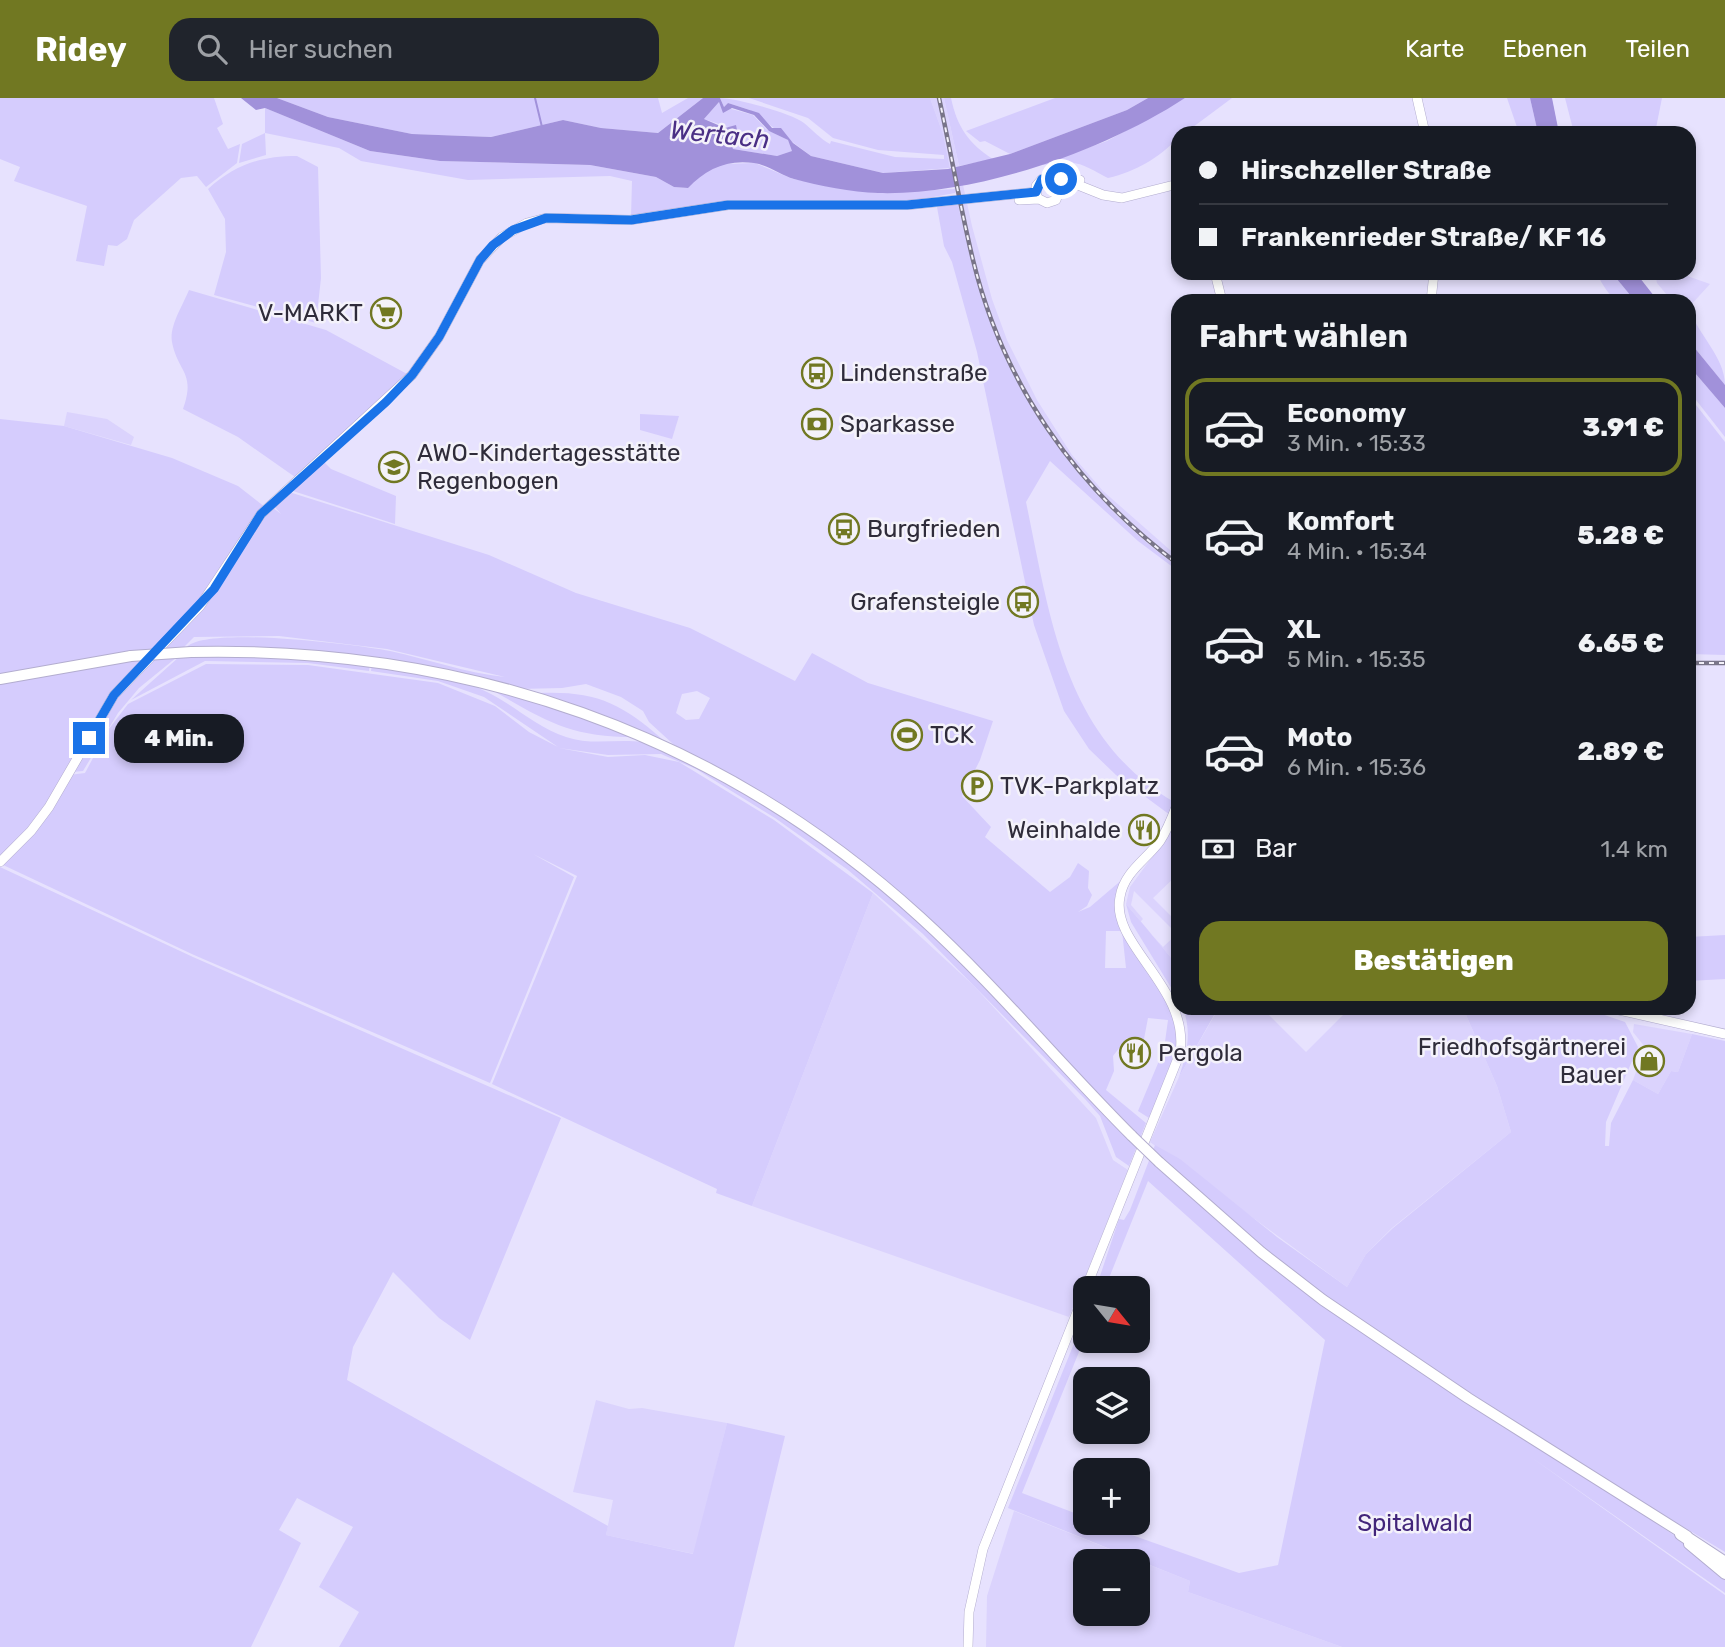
<!DOCTYPE html>
<html lang="de">
<meta charset="utf-8">
<style>
body{margin:0;font-family:Rubik,sans-serif;background:#20242c;color:#f1f3f6;height:100vh;display:flex;flex-direction:column;font-size:26px;white-space:nowrap}
*{box-sizing:border-box;margin:0}
p{font-size:23px;color:#9ea1a6}
.icon{flex:none;width:38px;height:38px;fill:none;stroke:currentColor;stroke-width:2;stroke-linecap:round;stroke-linejoin:round}
.map{position:relative;flex:1;overflow:hidden}
.details{position:absolute;left:1171px;top:196px;width:525px;height:721px;display:flex;flex-direction:column;background:#171b24;border-radius:21px;box-shadow:0 4px 10px #0003}
.details>*{flex:none}
.top-card{position:absolute;left:1171px;top:28px;width:525px;height:154px;border-radius:21px;box-shadow:0 4px 10px #0003;display:grid;align-content:center;height:154px;padding:0 28px;background:#171b24}
.needle{width:46px;rotate:120deg}
.tools{position:absolute;left:1073px;top:1178px;display:grid;gap:14px}
.tools a{display:grid;place-items:center;width:77px;height:77px;border-radius:14px;background:#171b24;box-shadow:0 4px 10px #0003;font-size:35px}
.end{position:absolute;width:32px;height:32px;margin:-16px;border:9px solid #1a73e8;background:#fff;box-shadow:0 0 0 4px #fff}
.from{border-radius:50%}
.bubble{position:absolute;height:49px;border-radius:21px;background:#171b24;box-shadow:0 4px 10px #0003;font-size:23px;font-weight:800;line-height:49px;text-align:center}
.top-card b{display:flex;align-items:center;gap:24px;height:66px;font-size:26px}
.top-card b+b{border-top:2px solid #363941}
.top-card i{width:18px;height:18px;background:#f1f3f6}
ul{padding:0;list-style:none}
li{display:flex;align-items:center;gap:21px;height:98px;margin:0 14px 10px;padding:0 14px;border:4px solid transparent;border-radius:21px}
li div{flex:1}
li b{display:block;font-size:26px}
li em{font-style:normal;font-weight:800}
li.active{border-color:#717822}
li>.icon{width:63px;height:63px;stroke-width:1.5}
h2{padding:0 28px;font-size:32px;line-height:84px}
.pay{display:flex;align-items:center;gap:18px;height:77px;padding:0 28px;font-size:26px}
.pay p{margin-inline-start:auto}
.action{display:flex;gap:14px;margin-top:auto;padding:14px 28px}
.action a{flex:1;height:80px;border-radius:21px;background:#717822;color:#fff;font-size:28px;font-weight:800;line-height:80px;text-align:center}
header{display:flex;align-items:center;gap:42px;box-sizing:border-box;height:98px;padding:0 35px;background:#717822;color:#fff}
header strong{font-size:33px}
nav{display:flex;gap:38px;margin-inline-start:auto;font-size:24px}
.search{width:490px;height:63px;background:#20242c;display:flex;align-items:center;gap:18px;box-sizing:border-box;padding:0 24px;border-radius:21px;color:#9ea1a6;font-size:26px}
.map>svg:first-child{display:block}
.built{fill:#dbd3fd;fill-rule:evenodd}
.green{fill:#d5ccfd;fill-rule:evenodd}
.water{fill:#a191da;fill-rule:evenodd}
.lines{fill:none;stroke-linecap:round;stroke-linejoin:round}
.stream{stroke:#a191da;stroke-width:2}
.secondary-casing{stroke:#b3adcf;stroke-width:10}
.primary-casing{stroke:#b3adcf;stroke-width:12}
.highway-casing{stroke:#b3adcf;stroke-width:14}
.secondary{stroke:#fff;stroke-width:9}
.primary{stroke:#fff;stroke-width:10}
.highway{stroke:#fff;stroke-width:12}
.rail-casing{stroke:#797589;stroke-width:4.5}
.rail{stroke:#f4f2fa;stroke-width:2;stroke-dasharray:5;stroke-linecap:butt}
.primary-bridge-casing{stroke:#b3adcf;stroke-width:12;stroke-linecap:butt}
.primary-bridge{stroke:#fff;stroke-width:10}
.route{stroke:#1a73e8;stroke-width:9}
.labels{text-anchor:middle;dominant-baseline:central;stroke-width:5;stroke-linejoin:round;paint-order:stroke}
.poi-label{font-size:24px;fill:#2f2c3a;stroke:#f4f2fa;text-anchor:start}
.park-label{font-size:24px;fill:#42257a;stroke:#f4f2fa}
.water-label{font-size:26px;font-style:italic;fill:#4a2f85;stroke:#f4f2fa}
</style>
<header>
<strong>Ridey</strong>
<div class="search"><svg class="icon" aria-label="search" viewBox="0 0 24 24"><circle cx="10" cy="10" r="6"/><path d="M15 15l6 6"/></svg>Hier suchen</div>
<nav><a>Karte</a><a>Ebenen</a><a>Teilen</a></nav>
</header>
<div class="map">
<svg width="1725" height="1549" viewBox="0 0 1725 1549">
<rect width="100%" height="100%" fill="#e7e2fe"/>
<g class="built">
<polygon points="930,0 944,0 972,128 992,201 1007,242 1037,302 1072,357 1103,393 1178,459 1178,469 1097,399 1065,362 1013,278 983,207 963,130 943,36"/>
<polygon points="1655,175 1679,175 1710,186 1689,209 1689,203 1672,203 1657,185"/>
<polygon points="67,314 107,321 134,339 131,347 64,328"/>
<path d="M1178 724V776L1153 800 1175 822 1178 819V845L1172 851 1178 856V868L1126 806 1130 789ZM1134 793 1177 836 1163 849 1140 824 1143 821 1131 807Z"/>
<polygon points="873,795 973,887 1083,1006 1096,1020 1113,1062 1128,1072 1069,1219 752,1108"/>
<polygon points="1215,910 1262,910 1306,954 1350,910 1463,910 1497,988 1511,1034 1392,1130 1366,1156 1347,1189 1150,1044 1179,979 1217,913"/>
<polygon points="1634,926 1692,936 1678,974 1671,973 1658,996 1633,982 1645,949 1633,934"/>
<polygon points="596,1302 629,1311 642,1310 727,1325 694,1456 606,1437 613,1402 573,1394"/>
<path d="M1014 1413 1190 1483 1188 1494 1342 1549H986L987 1498ZM1085 1463H1138V1516H1085Z"/>
</g>
<g class="green">
<polygon points="0,0 214,0 223,26 217,30 228,51 240,46 237,65 206,89 197,78 181,80 134,122 127,141 117,148 108,147 104,168 76,163 87,108 14,83 20,69 0,61"/>
<polygon points="277,0 658,0 662,15 688,0 703,0 658,35 601,30 563,22 491,39 412,36 328,19"/>
<path d="M720 0C735 0 791 15 804 25 813 32 819 40 830 46L831 43 895 59 944 61V57L878 52 833 40 808 20 749 0H930L943 36 950 70 883 75 811 58 750 12 728 5 724 9Z"/>
<path d="M944 0H951C957 29 969 46 993 61L959 68Z"/>
<polygon points="1055,0 1148,0 1127,12 1010,56 985,43 980,44 966,33"/>
<path d="M1185 0H1232L1185 35H1178V40C1157 61 1137 73 1108 80 1071 60 1080 65 1040 67L1107 43Z"/>
<polygon points="1507,0 1530,0 1538,35 1519,35"/>
<polygon points="1565,0 1662,0 1655,35 1574,35"/>
<polygon points="719,4 721,8 753,17 766,31 788,42 793,53 777,58 733,51 731,45 737,32 704,21"/>
<polygon points="265,10 370,53 440,63 590,67 656,79 674,89 687,90 704,73 724,66 755,65 793,81 877,95 955,91 955,95 906,104 793,103 631,119 632,83 610,78 468,82 361,63 339,50 265,35 266,57 239,65 242,46 265,35"/>
<path d="M297 58 318 69 321 180 316 225 214 197 226 154 225 121 208 91C235 67 260 58 297 58Z"/>
<path d="M958 106C989 257 1051 376 1178 469V473L1138 443 1050 363 1026 404C1050 519 1064 639 1174 704L1170 717 1116 677 1089 651 1064 613 1034 527 977 254 952 164 944 148 937 109Z"/>
<path d="M1596 175H1612L1635 203C1609 203 1609 196 1596 175Z"/>
<path d="M189 192 326 232 409 277 295 379 238 339 183 311C196 274 178 275 172 244 169 228 183 207 189 192Z"/>
<path d="M1689 210C1698 237 1725 259 1725 287L1689 243Z"/>
<polygon points="1689,268 1725,310 1725,339 1689,293"/>
<polygon points="1689,298 1725,344 1725,557 1689,556"/>
<polygon points="640,316 679,318 672,341 640,332"/>
<polygon points="0,321 64,328 172,360 238,388 265,409 212,490 156,551 0,578"/>
<polygon points="323,363 331,371 396,398 395,426 290,392"/>
<path d="M289 394 489 457 576 495 690 530 795 583 812 555 868 585 993 623 980 662 962 698 991 729 985 739 1050 794 1070 779 1078 765 1089 773 1088 790 1092 797 1087 808 1078 814 1090 809 1124 780C1120 790 1115 802 1117 812 1122 842 1157 882 1173 909 1188 952 1167 981 1149 1020L1138 1013 1164 951 1168 922 1148 920 1144 941 1127 940 1113 958 1114 973 1106 992 1146 1025 1129 1068 1116 1059 1100 1018 1085 1001 923 836 848 772 775 720 696 671 661 656 608 657 559 650 608 659 645 657 679 664 774 722 873 795 752 1108 716 1095 717 1091 492 986 577 778 533 756 574 779 490 985 194 857 1 766 33 734 69 677 85 675 108 632 128 606 206 566 308 567 438 585 495 608 529 634 558 649 484 599 438 583 371 573 372 565C411 571 451 576 487 594 514 607 536 629 566 639 598 650 629 636 660 649 791 710 896 794 995 898 1038 943 1084 1001 1130 1041L1134 1032 954 847 890 789 789 714 673 646 649 624 643 613 621 599 586 586 562 590 519 591 386 560 271 551 186 550C202 527 359 547 390 553 428 561 466 575 505 579L387 551 279 538 194 539 183 550 161 551 216 493 263 418 272 409 281 416 273 407ZM697 593 710 600 699 621 686 622 676 615 682 596ZM1106 833H1122L1126 870H1105Z"/>
<polygon points="231,556 370,565 369,573 308,565 205,563 131,602 179,559"/>
<polygon points="177,559 139,590 118,615 83,673 72,674 116,598 152,561"/>
<polygon points="146,561 113,597 47,708 0,761 0,585"/>
<path d="M485 588 640 639C568 640 545 622 485 588Z"/>
<path d="M540 595C596 593 621 605 663 642Z"/>
<polygon points="0,769 193,859 561,1020 470,1242 439,1220 393,1174 353,1249 347,1282 608,1428 606,1437 693,1456 727,1325 785,1338 734,1549 339,1549 359,1514 319,1489 353,1429 297,1400 279,1432 301,1445 251,1549 0,1549"/>
<polygon points="1126,806 1178,868 1178,901 1131,824"/>
<polygon points="1725,837 1725,881 1689,883 1689,839"/>
<path d="M1183 910 1217 912 1179 979C1187 955 1192 935 1183 910Z"/>
<polygon points="1463,910 1584,910 1625,924 1638,949 1606,1024 1605,1048 1609,1048 1611,1025 1633,982 1658,996 1671,973 1678,974 1692,936 1725,943 1725,1454 1543,1344 1259,1156 1678,1440 1725,1478 1725,1495 1528,1357 1725,1497 1725,1549 1342,1549 1188,1494 1190,1483 1008,1410 1085,1218 1085,1239 1022,1395 1085,1419 1085,1424 1098,1425 1239,1475 1278,1467 1325,1242 1148,1083 1105,1190 1096,1190 1119,1121 1124,1122 1130,1112 1155,1047 1180,1061 1277,1139 1347,1189 1366,1156 1393,1130 1511,1034 1497,988"/>
</g>
<g class="water">
<path d="M241 0H277L328 19 412 36 491 39 563 22 601 30 658 35 703 0H720L724 9 728 5 759 15 772 30H781L793 45 811 58 883 75 948 71 1010 56 1127 12 1148 0H1185C1104 53 976 98 878 95 852 94 819 88 794 81 781 77 768 67 754 65 727 61 706 71 688 90L674 89 656 79 590 67 440 63 370 53 265 10 256 12ZM719 4 723 15 732 10 754 17 769 33 788 42 792 53 777 58 733 51 731 45 737 32 736 27 725 30 704 21Z"/>
<polygon points="1530,0 1552,0 1559,35 1538,35"/>
<polygon points="1612,175 1636,175 1658,203 1635,203"/>
<polygon points="1689,243 1725,287 1725,310 1689,268"/>
</g>
<g class="lines">
<polyline class="stream" points="535,0 542,29"/>
<g class="secondary-casing">
<g id="secondary">
<polyline points="1417,0 1425,35"/>
<polyline points="1060,90 1073,85 1103,97 1122,100 1178,86"/>
<polyline points="1037,99 1036,88 1042,81 1069,79 1080,82"/>
<polyline points="1019,102 1039,101 1047,105 1056,102 1060,90 1053,81"/>
<polyline points="1215,175 1222,203"/>
<polyline points="1431,203 1434,175"/>
<polyline points="0,764 31,733 49,709 114,597 200,508 261,416 412,277 439,239 480,162 502,139 527,125 546,120 630,122 728,107 907,107 1036,94"/>
<polyline points="1610,910 1725,936"/>
<path d="M1086 1190 1180 955C1190 889 1110 847 1120 799 1124 774 1146 762 1160 743 1168 731 1173 717 1178 704"/>
<polyline points="968,1549 969,1514 983,1451 1085,1194"/>
</g>
</g>
<g class="primary-casing">
<g id="primary">
<path d="M191 554C465 548 717 634 920 819 995 887 1060 966 1132 1038"/>
<polyline points="0,581 131,558"/>
<polyline points="1159,1064 1261,1154 1323,1202 1468,1300 1687,1438"/>
<polyline points="1689,1446 1725,1476"/>
</g>
</g>
<g class="highway-casing">
<polyline id="highway" points="1681,1436 1725,1465"/>
</g>
<use href="#secondary" class="secondary"/>
<use href="#primary" class="primary"/>
<use href="#highway" class="highway"/>
<g class="rail-casing">
<g id="rail">
<path d="M939 0C951 54 960 109 973 162 1003 286 1076 390 1178 466"/>
<polyline points="1689,565 1725,565"/>
</g>
</g>
<use href="#rail" class="rail"/>
<g class="primary-bridge-casing">
<g id="primary-bridge">
<polyline points="131,558 191,554"/>
<polyline points="1132,1038 1159,1064"/>
</g>
</g>
<use href="#primary-bridge" class="primary-bridge"/>
</g>
<g class="lines">
<polyline class="route" points="89,640 114,597 214,491 261,416 386,304 412,277 439,239 480,162 493,147 513,132 546,120 631,122 728,107 907,107 1036,94 1042,81 1061,81"/>
</g>
<defs>
<g id="supermarket-ring" transform="scale(1.575)"><circle r="9.5" fill="#f4f2fa" stroke="#717822" stroke-width="1.5"/><path d="M-6-5.5h2.5l.6 2H6L4.5 2H-2.5L-4.4-4H-6ZM-1.5 3.2a1.3 1.3 0 1 0 .1 0ZM3 3.2a1.3 1.3 0 1 0 .1 0Z" fill="#717822"/></g>
<g id="bus-ring" transform="scale(1.575)"><circle r="9.5" fill="#f4f2fa" stroke="#717822" stroke-width="1.5"/><path d="M-5-6H5V4H4V6H2V4H-2V6H-4V4H-5ZM-3.5-4V0h7V-4ZM-3.5 1.2v1.5H-2V1.2ZM2 1.2v1.5H3.5V1.2Z" fill="#717822"/></g>
<g id="bank-ring" transform="scale(1.575)"><circle r="9.5" fill="#f4f2fa" stroke="#717822" stroke-width="1.5"/><path d="M-6-4H6V4H-6ZM0-2.3a2.3 2.3 0 1 0 0 4.6a2.3 2.3 0 1 0 0-4.6Z" fill="#717822"/></g>
<g id="school-ring" transform="scale(1.575)"><circle r="9.5" fill="#f4f2fa" stroke="#717822" stroke-width="1.5"/><path d="M0-5L7-2L0 1L-7-2ZM-4 1L0 2.5L4 1V4Q0 6-4 4Z" fill="#717822"/></g>
<g id="stadium-ring" transform="scale(1.575)"><circle r="9.5" fill="#f4f2fa" stroke="#717822" stroke-width="1.5"/><path d="M0-5a6.5 5 0 1 0 0 10a6.5 5 0 1 0 0-10ZM-3.5-1.8h7v3.6h-7Z" fill="#717822"/></g>
<g id="parking-ring" transform="scale(1.575)"><circle r="9.5" fill="#f4f2fa" stroke="#717822" stroke-width="1.5"/><path d="M-3.5-5.5H1a3.5 3.5 0 0 1 0 7H-1V5.5H-3.5ZM-1-3.4V-.6H.8a1.4 1.4 0 0 0 0-2.8Z" fill="#717822"/></g>
<g id="restaurant-ring" transform="scale(1.575)"><circle r="9.5" fill="#f4f2fa" stroke="#717822" stroke-width="1.5"/><path d="M-5-6h1v4h1v-4h1v4h1v-4h1v5L-1.5 .5V6h-2V.5L-5-1ZM5-6V6H3V1.5H1.5Q1.5-4 5-6Z" fill="#717822"/></g>
<g id="shop-ring" transform="scale(1.575)"><circle r="9.5" fill="#f4f2fa" stroke="#717822" stroke-width="1.5"/><path d="M-5-2.5h2.3a2.7 3.5 0 0 1 5.4 0H5L5.5 6h-11ZM-1.5-2.5h3a1.5 2.3 0 0 0-3 0Z" fill="#717822"/></g>
</defs>
<g fill-rule="evenodd">
<use href="#supermarket-ring" x="386" y="215"/>
<use href="#bus-ring" x="817" y="275"/>
<use href="#bank-ring" x="817" y="326"/>
<use href="#school-ring" x="394" y="369"/>
<use href="#bus-ring" x="844" y="431"/>
<use href="#bus-ring" x="1023" y="504"/>
<use href="#stadium-ring" x="907" y="637"/>
<use href="#parking-ring" x="977" y="688"/>
<use href="#restaurant-ring" x="1144" y="732"/>
<use href="#restaurant-ring" x="1135" y="955"/>
<use href="#shop-ring" x="1649" y="963"/>
</g>
<g class="labels">
<g class="poi-label">
<text x="363" y="215" text-anchor="end">V-MARKT</text>
<text x="840" y="275">Lindenstraße</text>
<text x="840" y="326">Sparkasse</text>
<text x="417" y="355">AWO-Kindertagesstätte<tspan x="417" dy="28">Regenbogen</tspan></text>
<text x="867" y="431">Burgfrieden</text>
<text x="1000" y="504" text-anchor="end">Grafensteigle</text>
<text x="930" y="637">TCK</text>
<text x="1000" y="688">TVK-Parkplatz</text>
<text x="1121" y="732" text-anchor="end">Weinhalde</text>
<text x="1626" y="949" text-anchor="end">Friedhofsgärtnerei<tspan x="1626" dy="28">Bauer</tspan></text>
<text x="1158" y="955">Pergola</text>
</g>
<g class="park-label">
<text x="1415" y="1425">Spitalwald</text>
</g>
<g class="water-label">
<text transform="translate(720 37) rotate(6)">Wertach</text>
</g>
</g>
</svg>
<div class="tools">
<a><svg class="needle" viewBox="-14 -14 28 28"><path d="M0-13l5 13h-10z" fill="#e53935"/><path d="M0 13l5-13h-10z" fill="#9ea1a6"/></svg></a>
<a><svg class="icon" aria-label="layers" viewBox="0 0 24 24"><path d="M12 4l9 5-9 5-9-5zM3 14l9 5 9-5"/></svg></a>
<a>+</a>
<a>−</a>
</div>
<i class="end from" style="left:1061px;top:81px"></i>
<i class="end" style="left:89px;top:640px"></i>
<div class="bubble" style="left:114px;top:616px;width:130px">4 Min.</div>
<div class="top-card">
<b><i class="from"></i>Hirschzeller Straße</b>
<b><i></i>Frankenrieder Straße/ KF 16</b>
</div>
<section class="details">
<h2>Fahrt wählen</h2>
<ul>
<li class="active"><svg class="icon" aria-label="car" viewBox="0 0 24 24"><path d="M5 17H2v-5l4-1 3-4h7l3 4 3 1v5h-3M9 17h6M6 11h13"/><circle cx="7" cy="17" r="2"/><circle cx="17" cy="17" r="2"/></svg><div><b>Economy</b><p>3 Min. · 15:33</p></div><em>3.91 €</em></li>
<li><svg class="icon" aria-label="car" viewBox="0 0 24 24"><path d="M5 17H2v-5l4-1 3-4h7l3 4 3 1v5h-3M9 17h6M6 11h13"/><circle cx="7" cy="17" r="2"/><circle cx="17" cy="17" r="2"/></svg><div><b>Komfort</b><p>4 Min. · 15:34</p></div><em>5.28 €</em></li>
<li><svg class="icon" aria-label="car" viewBox="0 0 24 24"><path d="M5 17H2v-5l4-1 3-4h7l3 4 3 1v5h-3M9 17h6M6 11h13"/><circle cx="7" cy="17" r="2"/><circle cx="17" cy="17" r="2"/></svg><div><b>XL</b><p>5 Min. · 15:35</p></div><em>6.65 €</em></li>
<li><svg class="icon" aria-label="car" viewBox="0 0 24 24"><path d="M5 17H2v-5l4-1 3-4h7l3 4 3 1v5h-3M9 17h6M6 11h13"/><circle cx="7" cy="17" r="2"/><circle cx="17" cy="17" r="2"/></svg><div><b>Moto</b><p>6 Min. · 15:36</p></div><em>2.89 €</em></li>
</ul>
<div class="pay"><svg class="icon" aria-label="cash" viewBox="0 0 24 24"><path d="M3 7h18v10H3z"/><circle cx="12" cy="12" r="2"/></svg>Bar<p>1.4 km</p></div>
<div class="action"><a>Bestätigen</a></div>
</section>
</div>
